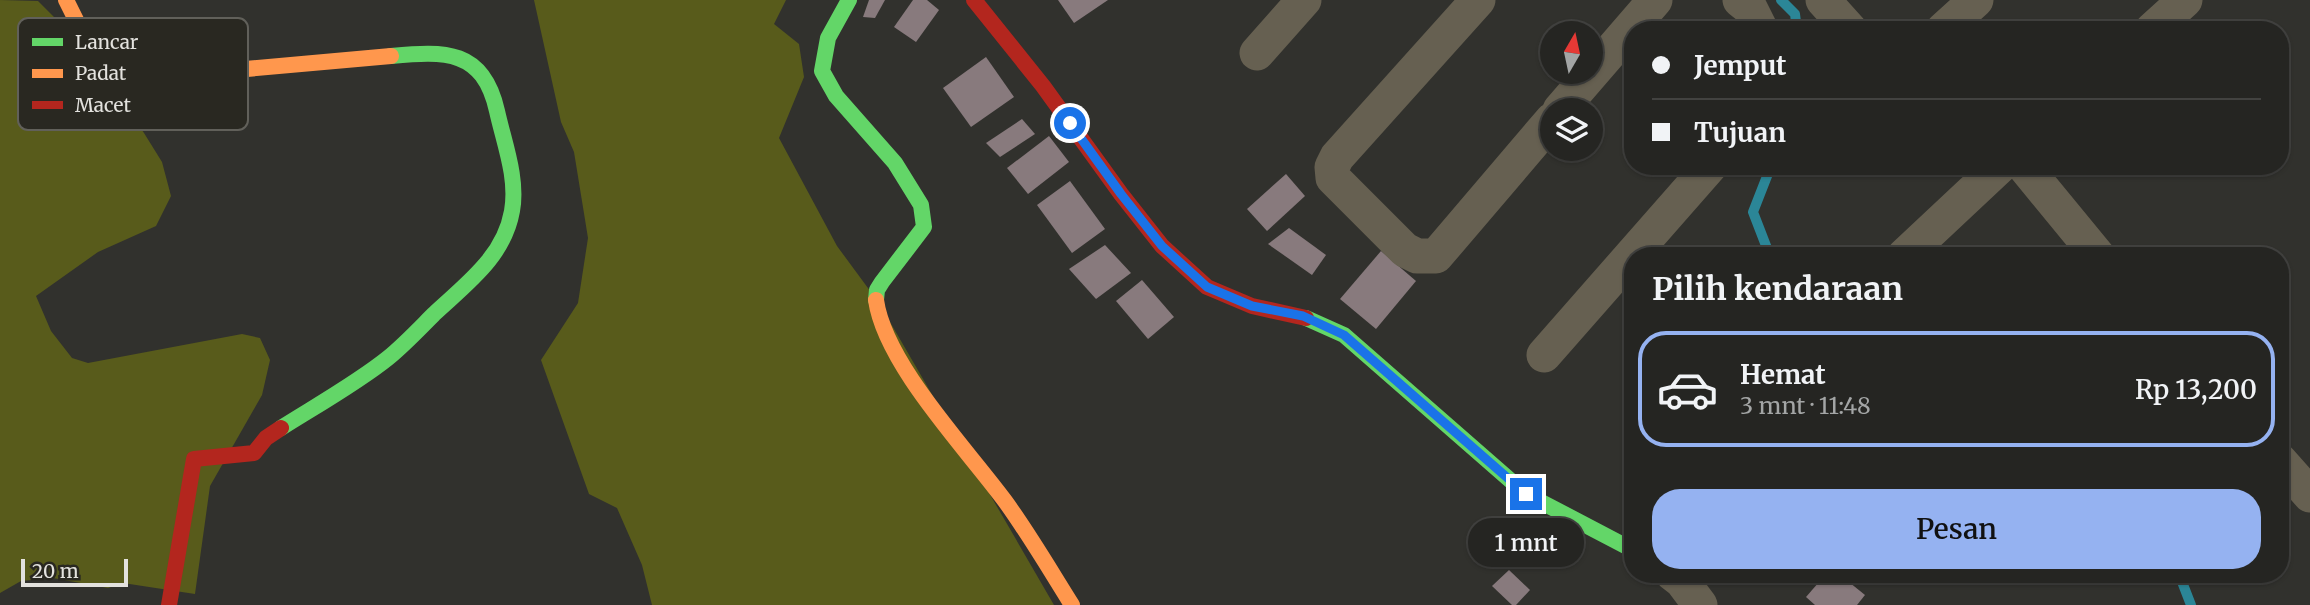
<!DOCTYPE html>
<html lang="id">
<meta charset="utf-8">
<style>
body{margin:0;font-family:Merriweather,serif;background:#2d2d2a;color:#f1f3f6;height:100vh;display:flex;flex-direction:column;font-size:26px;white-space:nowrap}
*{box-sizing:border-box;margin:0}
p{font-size:23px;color:#a3a5a5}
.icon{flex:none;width:38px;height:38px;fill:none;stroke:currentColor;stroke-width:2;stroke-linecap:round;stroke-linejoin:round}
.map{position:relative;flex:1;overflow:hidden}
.details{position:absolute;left:1624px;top:247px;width:665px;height:336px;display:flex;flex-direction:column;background:#252522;border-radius:28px;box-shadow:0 2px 5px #0004,0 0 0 2px #424240}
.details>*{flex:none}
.top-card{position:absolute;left:1624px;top:21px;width:665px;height:154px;border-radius:28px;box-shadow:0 2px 5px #0004,0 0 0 2px #424240;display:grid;align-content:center;height:154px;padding:0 28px;background:#252522}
.needle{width:46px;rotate:9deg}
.fabs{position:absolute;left:1540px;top:21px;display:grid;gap:14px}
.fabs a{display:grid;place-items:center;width:63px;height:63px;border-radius:50%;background:#252522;box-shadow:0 2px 5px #0004,0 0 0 2px #424240;font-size:35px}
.scale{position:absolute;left:21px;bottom:18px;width:107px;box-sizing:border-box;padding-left:7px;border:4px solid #e3e2de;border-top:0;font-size:19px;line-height:24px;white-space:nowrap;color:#e3e2de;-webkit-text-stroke:5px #292821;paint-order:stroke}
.end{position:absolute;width:32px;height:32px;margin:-16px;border:9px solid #1a73e8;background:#fff;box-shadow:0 0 0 4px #fff}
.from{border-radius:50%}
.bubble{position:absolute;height:49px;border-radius:24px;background:#252522;box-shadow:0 2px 5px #0004,0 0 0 2px #424240;font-size:23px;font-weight:600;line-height:49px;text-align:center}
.top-card b{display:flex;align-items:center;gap:24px;height:66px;font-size:26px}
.top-card b+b{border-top:2px solid #424240}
.top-card i{width:18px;height:18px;background:#f1f3f6}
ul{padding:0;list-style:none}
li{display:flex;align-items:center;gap:21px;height:116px;margin:0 14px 10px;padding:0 14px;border:4px solid transparent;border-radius:28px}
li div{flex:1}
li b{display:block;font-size:26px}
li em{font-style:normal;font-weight:600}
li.selected{border-color:#95b2f1}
li>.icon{width:63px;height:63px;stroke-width:1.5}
h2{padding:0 28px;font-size:32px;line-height:84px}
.action{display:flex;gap:14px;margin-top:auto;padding:14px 28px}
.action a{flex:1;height:80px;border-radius:28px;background:#95b2f1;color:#111;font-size:28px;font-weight:600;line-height:80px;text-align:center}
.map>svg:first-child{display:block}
.forest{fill:#585b1b}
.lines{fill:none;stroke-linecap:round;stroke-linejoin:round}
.stream{stroke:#2b8697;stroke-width:10}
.building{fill:#887a7d}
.street{stroke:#666051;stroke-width:35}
.fast{stroke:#63d668;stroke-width:16}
.slow{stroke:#ff974d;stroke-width:16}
.jam{stroke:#b3261e;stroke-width:16}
.route{stroke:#1a73e8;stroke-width:9}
.key{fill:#292821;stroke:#61605a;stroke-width:2}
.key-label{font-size:19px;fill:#e3e2de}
</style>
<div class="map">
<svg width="2310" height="605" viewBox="0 0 2310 605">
<rect width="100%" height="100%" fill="#31312d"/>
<g class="forest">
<polygon points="0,0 38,1 80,43 144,133 162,162 171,196 156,226 98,252 36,296 51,331 72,358 88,363 242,334 260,338 270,360 262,395 210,486 195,594 123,583 108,588 53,578 21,581 0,593"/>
<polygon points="534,0 786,0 774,24 799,44 804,77 779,138 837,246 879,303 1054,605 652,605 642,565 617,508 589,494 541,360 578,303 588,238 574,152 561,122"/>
</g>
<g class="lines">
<g class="stream">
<polyline points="1781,0 1795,14 1797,30"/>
<polyline points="1770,256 1753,212 1771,166"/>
<polyline points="2179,574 2191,605"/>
</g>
</g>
<g class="building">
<polygon points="869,0 885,0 875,18 863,17"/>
<polygon points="913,0 927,0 939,10 916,42 894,27"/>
<polygon points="1058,0 1108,0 1074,23"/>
<polygon points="986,57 1014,97 971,127 943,88"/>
<polygon points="1022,119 1035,134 1000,157 986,143"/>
<polygon points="1049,136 1069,162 1028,194 1007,168"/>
<polygon points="1286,174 1305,196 1267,231 1247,209"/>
<polygon points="1070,181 1105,229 1072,253 1037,205"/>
<polygon points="1289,228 1326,255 1312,275 1268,244"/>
<polygon points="1105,245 1131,273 1096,299 1069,269"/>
<polygon points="1381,251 1416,281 1376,329 1340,299"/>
<polygon points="1142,280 1174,317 1148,339 1116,301"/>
<polygon points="1536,525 1560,546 1544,565 1520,544"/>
<polygon points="1509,570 1530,590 1516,605 1512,605 1492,586"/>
<polygon points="1826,574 1839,574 1865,595 1857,605 1815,605 1806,597"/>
</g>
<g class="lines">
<g class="street">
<polyline points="1478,0 1337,157 1332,167 1333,178 1405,250 1417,256 1436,256 1552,120"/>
<polyline points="1740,0 1750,8 1761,30"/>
<polyline points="1823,0 1850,30"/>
<polyline points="1943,30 1976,0"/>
<polyline points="2152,30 2185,0"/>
<polyline points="1257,53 1304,0"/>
<polyline points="1560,110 1655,0"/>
<polyline points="2024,166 2098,256"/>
<polyline points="1904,256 2000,166"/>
<polyline points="1544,355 1710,166"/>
<polyline points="2280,461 2310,495"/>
<polyline points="1673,574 1682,581 1700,605"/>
</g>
<g class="fast">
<polyline points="849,0 828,38 822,71 836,96 895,163 921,205 924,227 882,282 877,290 876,300"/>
<polyline points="1306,318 1344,335 1526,494 1633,550"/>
<path d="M281 428C314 407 357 383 388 358 404 345 419 329 434 314 466 284 504 257 512 211 518 178 504 143 497 111 483 49 445 51 391 56"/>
</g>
<g class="slow">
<polyline points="66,0 100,68 118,77 146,78 391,56"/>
<path d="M876 300C885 364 966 448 1005 501 1029 534 1050 570 1072 605"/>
</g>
<g class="jam">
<polyline points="974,0 1043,86 1121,194 1162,246 1207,287 1252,306 1306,318"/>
<polyline points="169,605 194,459 254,453 266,438 281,428"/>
</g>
</g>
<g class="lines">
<polyline class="route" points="1070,123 1121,194 1162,246 1207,287 1252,306 1303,316 1344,335 1526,494"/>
</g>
<rect x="18" y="18" width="230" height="112" rx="10" class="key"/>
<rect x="32" y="38" width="31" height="8" fill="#63d668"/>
<rect x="32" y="69" width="31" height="9" fill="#ff974d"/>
<rect x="32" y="101" width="31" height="8" fill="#b3261e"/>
<g class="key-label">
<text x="75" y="49">Lancar</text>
<text x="75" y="80">Padat</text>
<text x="75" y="112">Macet</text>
</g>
</svg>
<div class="fabs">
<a><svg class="needle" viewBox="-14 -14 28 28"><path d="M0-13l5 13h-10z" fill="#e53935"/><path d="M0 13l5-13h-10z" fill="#a3a5a5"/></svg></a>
<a><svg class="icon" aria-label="layers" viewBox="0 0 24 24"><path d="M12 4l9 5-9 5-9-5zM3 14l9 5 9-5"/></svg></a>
</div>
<div class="scale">20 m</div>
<i class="end from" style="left:1070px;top:123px"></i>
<i class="end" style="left:1526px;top:494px"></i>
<div class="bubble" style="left:1468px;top:518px;width:116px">1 mnt</div>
<div class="top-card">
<b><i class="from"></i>Jemput</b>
<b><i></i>Tujuan</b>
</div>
<section class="details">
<h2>Pilih kendaraan</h2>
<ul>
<li class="selected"><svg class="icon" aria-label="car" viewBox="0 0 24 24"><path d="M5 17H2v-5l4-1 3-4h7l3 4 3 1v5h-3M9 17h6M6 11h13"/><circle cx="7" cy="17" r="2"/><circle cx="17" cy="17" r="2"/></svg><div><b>Hemat</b><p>3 mnt · 11:48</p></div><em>Rp 13,200</em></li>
</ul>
<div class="action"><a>Pesan</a></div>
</section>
</div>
